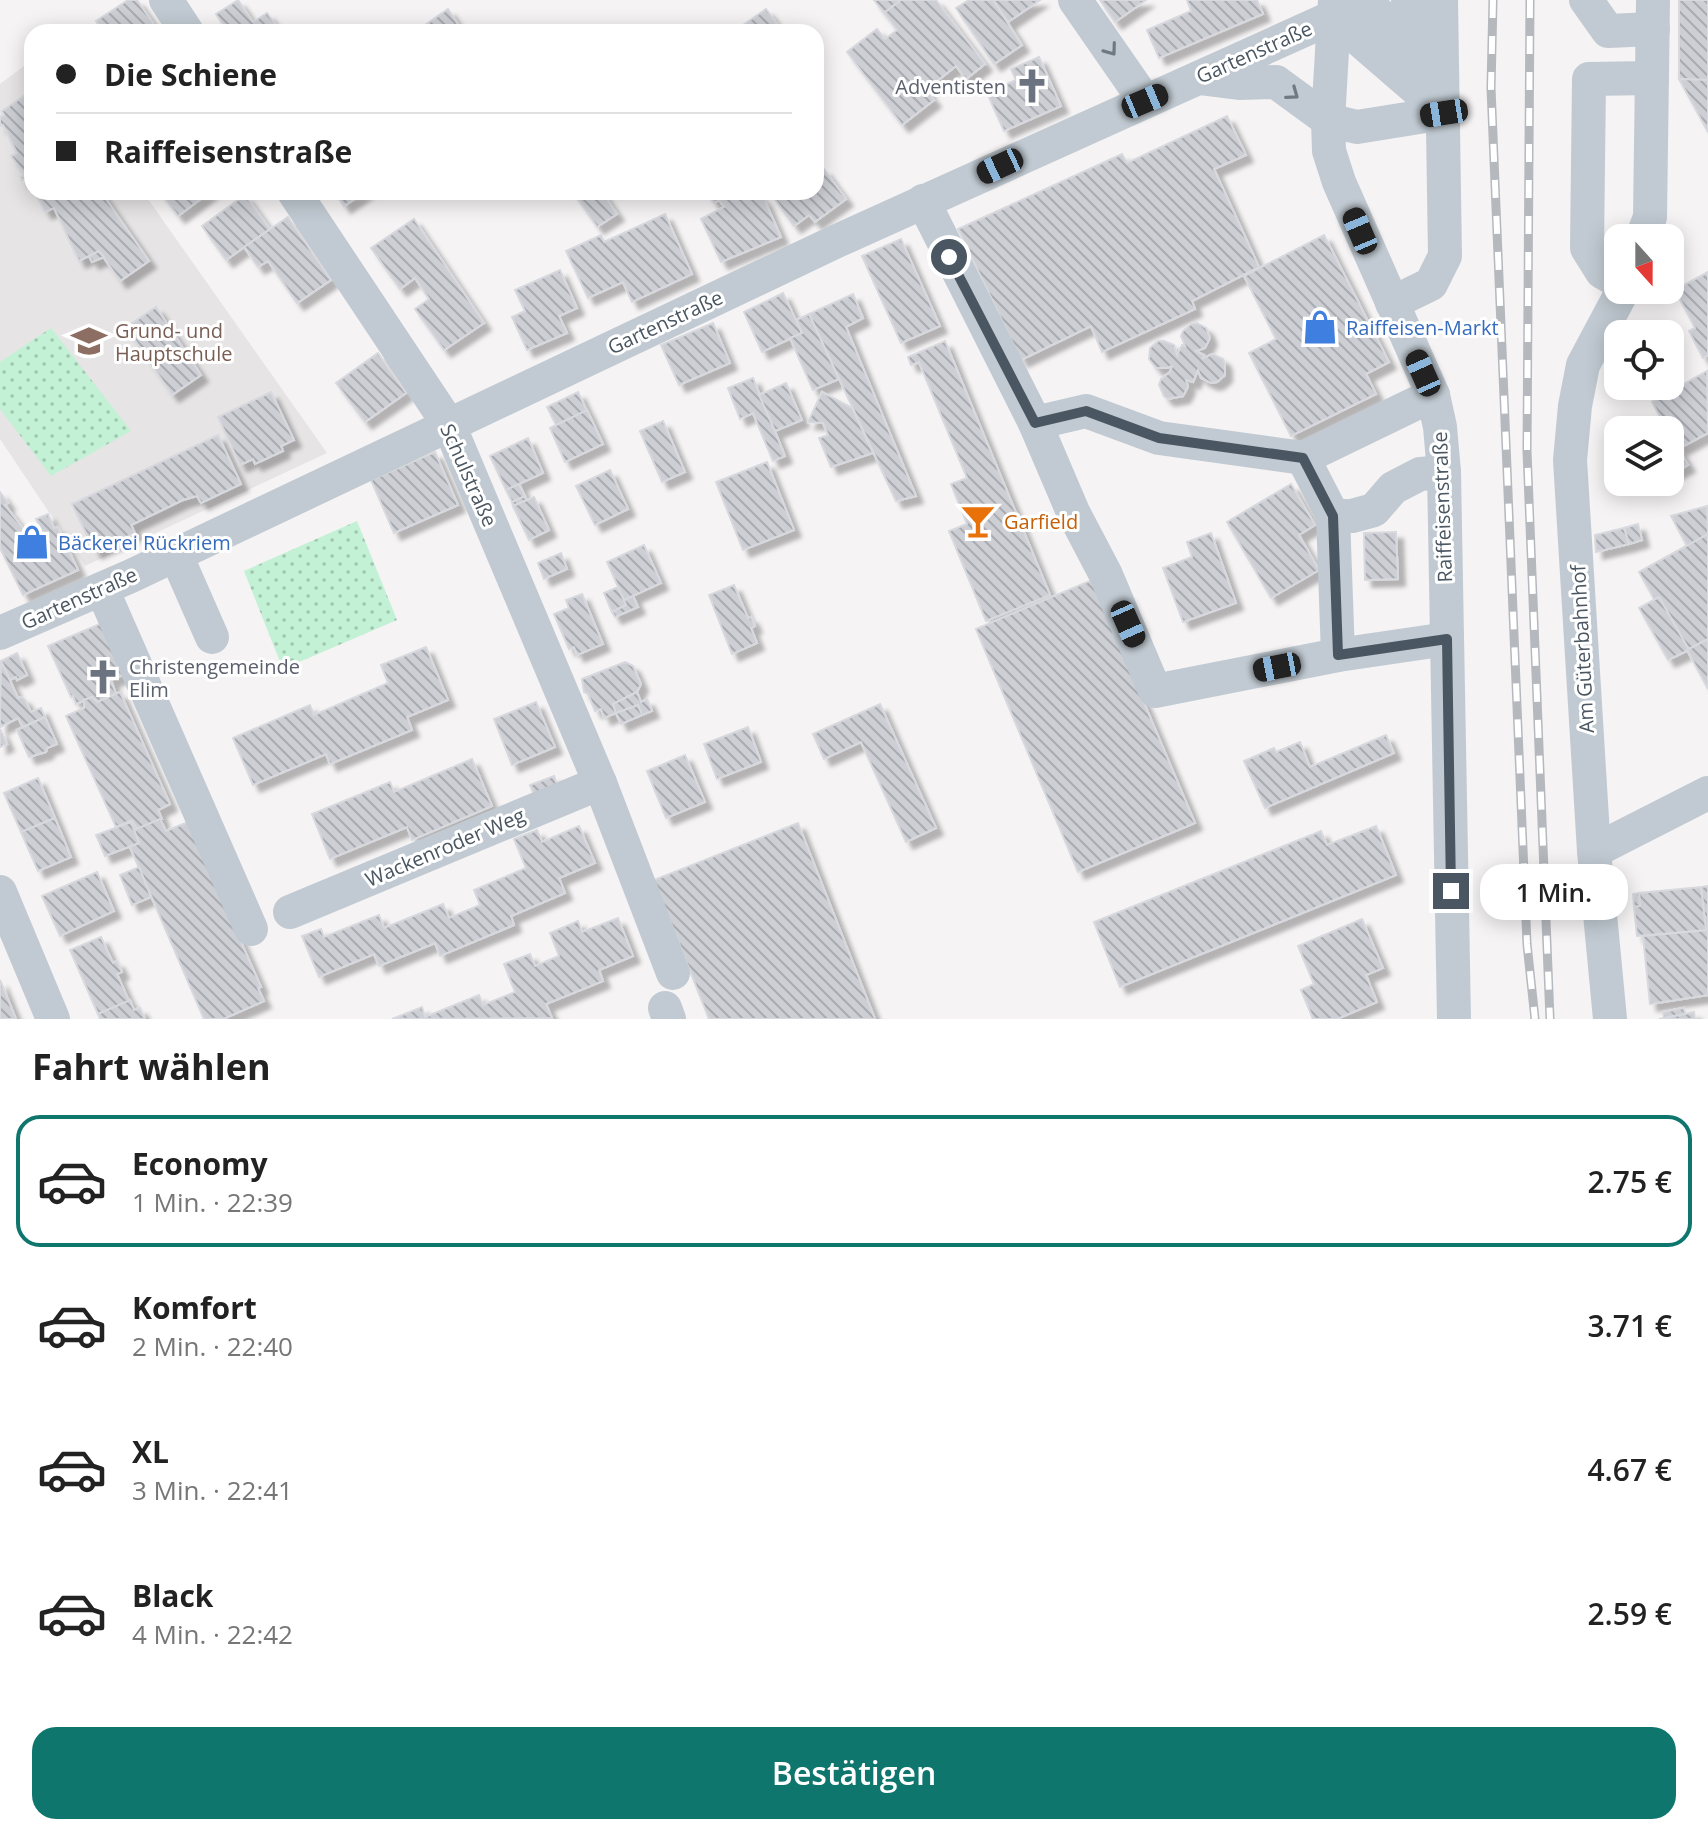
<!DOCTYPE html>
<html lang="de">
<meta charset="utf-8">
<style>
body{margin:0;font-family:"Open Sans",sans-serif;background:#f2f2f2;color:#222;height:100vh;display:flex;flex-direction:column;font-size:30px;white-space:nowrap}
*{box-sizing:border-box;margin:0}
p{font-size:26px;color:#767676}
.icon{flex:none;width:44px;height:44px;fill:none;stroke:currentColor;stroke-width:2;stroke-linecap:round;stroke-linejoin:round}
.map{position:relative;height:1019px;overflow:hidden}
.side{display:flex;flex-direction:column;background:#fff;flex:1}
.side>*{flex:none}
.top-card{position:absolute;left:24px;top:24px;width:800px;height:176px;border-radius:24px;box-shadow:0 4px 20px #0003;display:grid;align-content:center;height:176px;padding:0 32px;background:#fff}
.needle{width:52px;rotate:159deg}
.tools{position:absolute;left:1604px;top:224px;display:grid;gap:16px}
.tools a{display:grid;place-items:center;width:80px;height:80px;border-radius:16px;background:#fff;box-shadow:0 4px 20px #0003;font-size:40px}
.end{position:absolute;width:36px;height:36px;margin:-18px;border:10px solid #4a5661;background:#fff;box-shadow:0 0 0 4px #fff}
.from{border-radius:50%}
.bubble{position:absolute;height:56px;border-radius:24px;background:#fff;box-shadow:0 4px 20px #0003;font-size:26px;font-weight:600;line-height:56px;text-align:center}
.car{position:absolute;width:24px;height:48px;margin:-24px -12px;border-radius:10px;box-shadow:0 0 6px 2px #0007;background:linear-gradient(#222 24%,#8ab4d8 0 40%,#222 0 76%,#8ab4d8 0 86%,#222 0)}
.top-card b{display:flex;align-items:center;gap:28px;height:76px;font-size:30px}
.top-card b+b{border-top:2px solid #e0e0e0}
.top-card i{width:20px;height:20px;background:#222}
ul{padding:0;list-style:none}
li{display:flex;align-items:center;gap:24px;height:132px;margin:0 16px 12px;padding:0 16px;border:4px solid transparent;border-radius:24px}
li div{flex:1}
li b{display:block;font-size:30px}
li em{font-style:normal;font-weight:600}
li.active{border-color:#0f766e}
li>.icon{width:72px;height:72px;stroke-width:1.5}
h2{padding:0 32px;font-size:36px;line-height:96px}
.primary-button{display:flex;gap:16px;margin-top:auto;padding:16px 32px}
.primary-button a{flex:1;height:92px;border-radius:24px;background:#0f766e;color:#fff;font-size:32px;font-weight:600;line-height:92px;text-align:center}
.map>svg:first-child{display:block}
.education{fill:#e6e4e5}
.park{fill:url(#park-dots)}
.building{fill:url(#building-back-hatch);stroke:#d7d9de;stroke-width:2;filter:url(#shadow)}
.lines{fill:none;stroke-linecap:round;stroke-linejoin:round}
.minor{stroke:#c1cad2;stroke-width:34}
.rail-casing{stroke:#b5b8bd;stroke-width:9}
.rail{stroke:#fff;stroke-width:6;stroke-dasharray:18;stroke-linecap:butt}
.oneway{stroke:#6e7983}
.route{stroke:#4a5661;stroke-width:10}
.labels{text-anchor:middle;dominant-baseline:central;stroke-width:6;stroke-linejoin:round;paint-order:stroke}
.street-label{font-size:20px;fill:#4a5661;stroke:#fff}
.worship-label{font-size:20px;fill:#5b616d;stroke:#fff;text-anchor:end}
.shop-label{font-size:20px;fill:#366cbe;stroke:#fff;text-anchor:start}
.education-label{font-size:20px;fill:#785e54;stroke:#fff;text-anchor:start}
.food-label{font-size:20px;fill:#c56008;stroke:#fff;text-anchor:start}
</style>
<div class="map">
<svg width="1708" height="1019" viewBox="0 0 1708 1019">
<defs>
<pattern id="park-dots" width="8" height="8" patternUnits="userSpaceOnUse" patternTransform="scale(2)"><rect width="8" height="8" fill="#c3f1d5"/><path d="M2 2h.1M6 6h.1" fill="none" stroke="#a0c6b0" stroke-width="1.8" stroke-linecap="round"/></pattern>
<pattern id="building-back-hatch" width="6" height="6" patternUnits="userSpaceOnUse" patternTransform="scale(2)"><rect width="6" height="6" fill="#cdcfd5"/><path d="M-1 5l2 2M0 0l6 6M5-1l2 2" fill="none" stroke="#a8abb0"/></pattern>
<filter id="shadow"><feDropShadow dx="7" dy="7" stdDeviation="2" flood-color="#0004"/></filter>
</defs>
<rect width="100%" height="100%" fill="#f5f3f3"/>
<polygon class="education" points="32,60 32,192 143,192 327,453 85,566 0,439 0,84"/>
<g class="park">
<polygon points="51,328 131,431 51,476 0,409 0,362"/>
<polygon points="357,521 397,620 283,669 244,571"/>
</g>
<g class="building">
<polygon points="128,0 137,0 159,32 103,32 96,21"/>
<polygon points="238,0 253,22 267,13 281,32 219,32 225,28 216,14"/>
<polygon points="874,0 901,0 884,13"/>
<polygon points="901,0 936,0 985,64 966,79 956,66 926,90 934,100 902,125 847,52 877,29 885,39 897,30 884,13"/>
<polygon points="969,0 993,0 1022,45 994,64 956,8"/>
<polygon points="993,0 1040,0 1008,22"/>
<polygon points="1100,0 1146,0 1115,22"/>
<polygon points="1187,0 1257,0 1263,14 1159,58 1147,30 1191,11"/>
<polygon points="1679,0 1708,0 1708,80 1679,79"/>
<polygon points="448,9 463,32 415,32"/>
<polygon points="766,9 783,32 733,32"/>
<polygon points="1039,57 1061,106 1004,131 987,93 1016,80 1011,69"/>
<polygon points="1679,79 1708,80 1708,132"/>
<polygon points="31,91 32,93 32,185 28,177 22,180 21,177 25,175 11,156 17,153 3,125 0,126 0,117 4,115 2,111"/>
<polygon points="1227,116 1246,155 1214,169 1259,267 1192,301 1195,309 1102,352 1091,326 1021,360 958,229 1122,154 1127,163"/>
<polygon points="824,169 846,199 815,222 809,215 794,226 772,195 777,192 816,192 816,175"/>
<polygon points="35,192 101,192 149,261 120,281 99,251 79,261 54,208 45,212"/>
<polygon points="160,192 210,192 178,216"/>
<polygon points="335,192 365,192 344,206"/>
<polygon points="573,192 602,192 617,214 597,227"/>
<polygon points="706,192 730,192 714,203"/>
<polygon points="730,192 756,192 765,201 781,237 721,262 701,219 724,207 719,200"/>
<polygon points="245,195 270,229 226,260 202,226"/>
<polygon points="665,214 692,274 632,302 623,282 588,298 566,251 601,235 604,242"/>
<polygon points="288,217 331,280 297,303 268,261 258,267 244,247"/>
<polygon points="414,219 484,323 444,350 415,309 429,299 415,278 400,289 371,248"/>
<polygon points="1324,235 1389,362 1366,374 1376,394 1291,436 1249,353 1276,339 1244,276"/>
<polygon points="901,239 940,326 901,343 862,256"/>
<polygon points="99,251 104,257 92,262 89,256"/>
<polygon points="560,270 577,308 559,316 567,333 527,350 512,317 525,311 515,290"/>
<polygon points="1708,272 1708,355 1703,358 1689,331 1695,328 1675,290"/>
<polygon points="783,293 802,333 762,352 744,312"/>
<polygon points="853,294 863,318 846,327 916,496 896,501 809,314"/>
<polygon points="156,307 201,375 172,395 126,327"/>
<polygon points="809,314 839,379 813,390 790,338 802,333 796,320"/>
<polygon points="713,323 730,363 679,385 661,345"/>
<polygon points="1197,323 1206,328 1210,338 1205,348 1196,351 1204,355 1203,358 1213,354 1223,359 1225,364 1225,375 1217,382 1211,383 1201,378 1198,370 1193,382 1186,380 1188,387 1183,396 1168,399 1164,396 1159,385 1161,379 1170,372 1172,366 1167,368 1156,368 1149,359 1150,348 1158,341 1164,341 1174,345 1177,355 1182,345 1185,346 1181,336 1183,331 1191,324"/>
<polygon points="945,341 1050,595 986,621 949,531 967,524 951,484 967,478 919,362 911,365 908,357"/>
<polygon points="378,353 406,393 365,422 336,383"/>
<polygon points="1707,371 1708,433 1678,449 1670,430 1667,430 1652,402"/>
<polygon points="753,378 785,456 773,461 753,413 740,419 728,388"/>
<polygon points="786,383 802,420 775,431 759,395"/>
<polygon points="271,392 294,440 281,446 283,451 255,464 253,459 240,465 218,417"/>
<polygon points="578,392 587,411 556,425 547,407"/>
<polygon points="822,392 852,408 873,453 831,467 819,438 828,435 823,423 808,422"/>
<polygon points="587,410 603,444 565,462 550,428"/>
<polygon points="663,421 685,472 662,482 640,431"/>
<polygon points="218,435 241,484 201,503 197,496 183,500 131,525 135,533 95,552 72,504"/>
<polygon points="528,438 543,473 506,490 490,456"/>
<polygon points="1678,449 1688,465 1670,475 1670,453"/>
<polygon points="435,452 458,505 394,533 371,480"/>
<polygon points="767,462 794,530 743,550 716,482"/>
<polygon points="610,470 628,509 595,525 576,486"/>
<polygon points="519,484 525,496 512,502 506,490"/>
<polygon points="1291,484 1315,525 1299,535 1319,570 1271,598 1227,522"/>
<polygon points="0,492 8,503 5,505 25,531 34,526 39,535 43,534 36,519 48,514 54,528 58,527 78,570 23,595 0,548"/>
<polygon points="525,496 527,500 513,506 512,502"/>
<polygon points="534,497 549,530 529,540 513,506"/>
<polygon points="1707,506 1708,534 1687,546 1671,516"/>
<polygon points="1638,524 1642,540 1629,544 1624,528"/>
<polygon points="1624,528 1629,544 1596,552 1595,535"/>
<polygon points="1396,532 1398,579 1365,580 1364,533"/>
<polygon points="1211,533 1236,603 1183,622 1163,568 1192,557 1187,542"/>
<polygon points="1708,534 1708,639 1689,650 1659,597 1654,599 1639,572"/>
<polygon points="644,545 661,583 624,600 607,562"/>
<polygon points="561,553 567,569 544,579 538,563"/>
<polygon points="1092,580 1195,823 1078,872 976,629"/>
<polygon points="734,585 748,618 751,617 755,626 751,628 757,643 732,654 709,595"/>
<polygon points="618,587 626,605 612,612 604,593"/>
<polygon points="582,594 603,644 577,655 574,647 569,649 554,614 569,608 566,600"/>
<polygon points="633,596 638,607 615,617 612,612 626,605 624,600"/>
<polygon points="1659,597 1689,650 1668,660 1639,608"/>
<polygon points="102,623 123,675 111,680 116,694 97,702 92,697 76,704 73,696 71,697 48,646"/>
<polygon points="1708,639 1708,689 1687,650"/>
<polygon points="426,647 448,700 407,717 412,730 330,764 326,754 253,785 233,738 310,705 314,715 388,683 381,665"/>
<polygon points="17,653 27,675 17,680 16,677 10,680 1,661"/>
<polygon points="1,661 18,698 22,697 25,700 31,712 41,708 45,717 23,727 18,718 0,727"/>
<polygon points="625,662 633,666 641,684 637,692 613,704 616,713 604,718 601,709 595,711 588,694 584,692 582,679"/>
<polygon points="120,692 170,804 158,810 162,819 137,829 132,820 116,827 66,716 84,708 84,700 92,697 97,702"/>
<polygon points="637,692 641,702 647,699 652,711 642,715 638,705 616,713 613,704"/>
<polygon points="536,702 555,747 512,765 494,719"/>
<polygon points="880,704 936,828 906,842 861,742 824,759 813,734"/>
<polygon points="638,705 642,715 621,724 616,713"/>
<polygon points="45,717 57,744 47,748 46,752 29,757 17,730"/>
<polygon points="748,727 761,762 717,779 704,744"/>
<polygon points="0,729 7,744 0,747"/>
<polygon points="1386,735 1394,753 1265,808 1244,761 1274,748 1276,752 1300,742 1310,767"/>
<polygon points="685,755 705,802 666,818 647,771"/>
<polygon points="472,759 492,806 412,840 407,827 330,859 312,814 390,782 394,792"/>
<polygon points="554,776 559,791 536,800 530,785"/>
<polygon points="38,778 55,818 21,832 4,793"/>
<polygon points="55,818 71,857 38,871 21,832"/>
<polygon points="160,819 166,831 188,822 261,987 258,988 264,1001 223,1019 204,1019 130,847 139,843 134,830"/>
<polygon points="131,822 139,843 105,856 96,835"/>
<polygon points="798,823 875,1019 709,1019 654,880"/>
<polygon points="579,826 595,863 559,878 565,893 511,916 514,925 440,956 435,943 379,966 374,954 319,977 302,936 321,929 324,937 379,915 384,928 443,904 449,918 480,905 474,890 526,868 514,839 537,830 542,842"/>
<polygon points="1376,826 1396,875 1120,987 1094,922 1321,831 1327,845"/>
<polygon points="139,867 151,897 132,905 120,875"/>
<polygon points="97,872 114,911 60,936 42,896"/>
<polygon points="1708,886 1708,995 1650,1004 1643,936 1706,930 1701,887"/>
<polygon points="1701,887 1706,930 1637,936 1634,907 1640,906 1639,893"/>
<polygon points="1639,893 1640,906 1634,907 1633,894"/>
<polygon points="618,918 633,956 599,970 603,981 546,1004 552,1018 392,1019 422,1007 425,1017 479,995 483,1005 515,992 504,964 530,954 535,966 559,956 550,933 578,921 582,932"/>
<polygon points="1362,919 1383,968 1366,975 1377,1002 1337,1019 1313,1019 1301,990 1314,984 1298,946"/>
<polygon points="101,937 113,963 117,961 122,972 117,974 129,1001 98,1014 70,950"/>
<polygon points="0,980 16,1019 0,1019"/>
<polygon points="130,1000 134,1010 140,1008 145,1019 100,1019 98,1014"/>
<polygon points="1684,1008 1685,1014 1664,1018 1663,1012"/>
<polygon points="1694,1012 1695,1019 1659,1019 1685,1014"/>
</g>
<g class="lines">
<g class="minor">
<polyline points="166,0 187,32"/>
<polyline points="1075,0 1145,101"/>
<polyline points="1335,0 1328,120 1329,151 1339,182 1433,395 1440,427 1444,472 1454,1019"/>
<polyline points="1363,0 1441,69"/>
<polyline points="1408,0 1440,29"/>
<polyline points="1586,0 1608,31 1653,29"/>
<polyline points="1333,17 1444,113"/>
<polyline points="1199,78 1239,83 1276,82 1328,120 1357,127 1444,113"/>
<polyline points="294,192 449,425 600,783 673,973"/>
<polyline points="923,201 1035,423 1073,512 1106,575 1155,691 1338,655 1447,639"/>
<polyline points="1642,238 1650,217 1653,0"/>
<polyline points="1618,281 1602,272 1587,248 1589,79 1652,78"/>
<polyline points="1392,303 1431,284 1445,256 1441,0"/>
<polyline points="1035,423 1086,411 1159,438 1303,458"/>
<polyline points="1333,516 1303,458 1433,395"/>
<polyline points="176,555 212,637"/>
<polyline points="102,589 251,929"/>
<polyline points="0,633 131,576 837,241 1333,17"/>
<polyline points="1338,655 1333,516 1352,516 1374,510 1393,488 1420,474 1444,472"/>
<polyline points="1594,851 1708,793"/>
<polyline points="0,892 53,1019"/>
<polyline points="290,912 600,783"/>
<polyline points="665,1008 669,1019"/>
<polyline points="1610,1019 1594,851 1570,460 1575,406 1583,365 1623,290"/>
</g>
<g class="rail-casing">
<g id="rail">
<polyline points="1493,0 1491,88 1527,944 1535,1019"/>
<polyline points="1530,0 1527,451 1550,1019"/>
</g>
</g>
<use href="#rail" class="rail"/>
</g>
<defs><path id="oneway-chevron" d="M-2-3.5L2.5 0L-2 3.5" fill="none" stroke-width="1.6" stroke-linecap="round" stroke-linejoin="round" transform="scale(2)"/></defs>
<g class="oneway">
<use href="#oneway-chevron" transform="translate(1111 50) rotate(54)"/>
<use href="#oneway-chevron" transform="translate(1293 94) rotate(36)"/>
</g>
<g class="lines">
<polyline class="route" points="949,257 1035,423 1086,411 1159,438 1303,458 1333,516 1338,655 1447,639 1451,891"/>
</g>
<defs>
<g id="church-bare" transform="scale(2.76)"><path d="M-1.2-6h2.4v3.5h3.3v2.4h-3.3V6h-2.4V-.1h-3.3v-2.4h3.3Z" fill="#6b7280" stroke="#fff" stroke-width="2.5" paint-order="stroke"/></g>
<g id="shop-bare" transform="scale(2.76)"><path d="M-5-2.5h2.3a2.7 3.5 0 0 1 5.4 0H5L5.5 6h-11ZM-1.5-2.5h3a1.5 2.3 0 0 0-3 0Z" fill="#3f7fe0" stroke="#fff" stroke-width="2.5" paint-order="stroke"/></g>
<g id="school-bare" transform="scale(2.76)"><path d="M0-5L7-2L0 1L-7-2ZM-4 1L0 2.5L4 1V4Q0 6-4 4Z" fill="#8d6e63" stroke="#fff" stroke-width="2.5" paint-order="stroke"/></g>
<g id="bar-bare" transform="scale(2.76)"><path d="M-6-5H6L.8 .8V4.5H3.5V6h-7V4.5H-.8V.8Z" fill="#e8710a" stroke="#fff" stroke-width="2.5" paint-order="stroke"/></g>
</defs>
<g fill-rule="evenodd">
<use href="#church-bare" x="1032" y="86"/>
<use href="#shop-bare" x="1320" y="327"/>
<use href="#school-bare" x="89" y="341"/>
<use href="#bar-bare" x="978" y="521"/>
<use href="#shop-bare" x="32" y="542"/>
<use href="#church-bare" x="103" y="677"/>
</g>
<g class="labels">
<g class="street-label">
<text transform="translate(1254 52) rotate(-24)">Gartenstraße</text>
<text transform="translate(665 322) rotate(-25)">Gartenstraße</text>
<text transform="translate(469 475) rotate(66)">Schulstraße</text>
<text transform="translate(1442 507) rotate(-92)">Raiffeisenstraße</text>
<text transform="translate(79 598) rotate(-24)">Gartenstraße</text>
<text transform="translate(1582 649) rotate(-93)">Am Güterbahnhof</text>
<text transform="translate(445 847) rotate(-23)">Wackenroder Weg</text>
</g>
<g class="worship-label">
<text x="1006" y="86">Adventisten</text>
<text x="129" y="666" text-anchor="start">Christengemeinde<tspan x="129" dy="23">Elim</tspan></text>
</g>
<g class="shop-label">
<text x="1346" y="327">Raiffeisen-Markt</text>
<text x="58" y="542">Bäckerei Rückriem</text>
</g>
<g class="education-label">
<text x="115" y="330">Grund- und<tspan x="115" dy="23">Hauptschule</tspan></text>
</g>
<g class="food-label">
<text x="1004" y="521">Garfield</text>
</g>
</g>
</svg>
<div class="tools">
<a><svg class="needle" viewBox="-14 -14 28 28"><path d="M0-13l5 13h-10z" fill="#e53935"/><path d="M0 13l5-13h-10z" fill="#767676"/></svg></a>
<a><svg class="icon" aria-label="locate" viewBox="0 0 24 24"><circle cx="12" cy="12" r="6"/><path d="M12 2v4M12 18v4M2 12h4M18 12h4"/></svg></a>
<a><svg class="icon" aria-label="layers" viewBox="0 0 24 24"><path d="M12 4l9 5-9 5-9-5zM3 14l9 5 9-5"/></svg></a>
</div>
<i class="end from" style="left:949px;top:257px"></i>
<i class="end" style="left:1451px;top:891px"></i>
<div class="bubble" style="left:1480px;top:864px;width:148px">1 Min.</div>
<i class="car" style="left:1145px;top:101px;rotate:67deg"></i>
<i class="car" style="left:1444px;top:113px;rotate:261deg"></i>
<i class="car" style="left:1000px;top:166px;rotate:245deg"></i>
<i class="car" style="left:1360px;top:231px;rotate:337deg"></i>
<i class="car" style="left:1423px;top:373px;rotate:336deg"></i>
<i class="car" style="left:1128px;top:624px;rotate:156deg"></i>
<i class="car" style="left:1277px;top:667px;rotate:259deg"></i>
<div class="top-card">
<b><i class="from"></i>Die Schiene</b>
<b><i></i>Raiffeisenstraße</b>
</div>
</div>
<section class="side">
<h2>Fahrt wählen</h2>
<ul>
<li class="active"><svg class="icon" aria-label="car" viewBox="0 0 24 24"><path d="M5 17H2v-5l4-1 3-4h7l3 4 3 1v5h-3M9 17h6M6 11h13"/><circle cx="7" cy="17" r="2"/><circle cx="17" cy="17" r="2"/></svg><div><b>Economy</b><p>1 Min. · 22:39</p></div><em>2.75 €</em></li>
<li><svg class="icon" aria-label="car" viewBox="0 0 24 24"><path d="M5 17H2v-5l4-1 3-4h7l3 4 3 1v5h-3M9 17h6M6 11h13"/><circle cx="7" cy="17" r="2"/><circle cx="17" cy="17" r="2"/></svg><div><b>Komfort</b><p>2 Min. · 22:40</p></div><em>3.71 €</em></li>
<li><svg class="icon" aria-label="car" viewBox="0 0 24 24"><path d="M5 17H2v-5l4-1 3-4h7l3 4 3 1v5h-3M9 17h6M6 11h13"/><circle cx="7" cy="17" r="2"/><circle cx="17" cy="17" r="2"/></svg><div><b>XL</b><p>3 Min. · 22:41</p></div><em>4.67 €</em></li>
<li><svg class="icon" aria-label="car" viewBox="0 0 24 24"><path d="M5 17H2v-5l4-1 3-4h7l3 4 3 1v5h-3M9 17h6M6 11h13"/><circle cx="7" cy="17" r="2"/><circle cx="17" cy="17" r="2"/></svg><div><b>Black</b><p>4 Min. · 22:42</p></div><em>2.59 €</em></li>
</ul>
<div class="primary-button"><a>Bestätigen</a></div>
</section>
